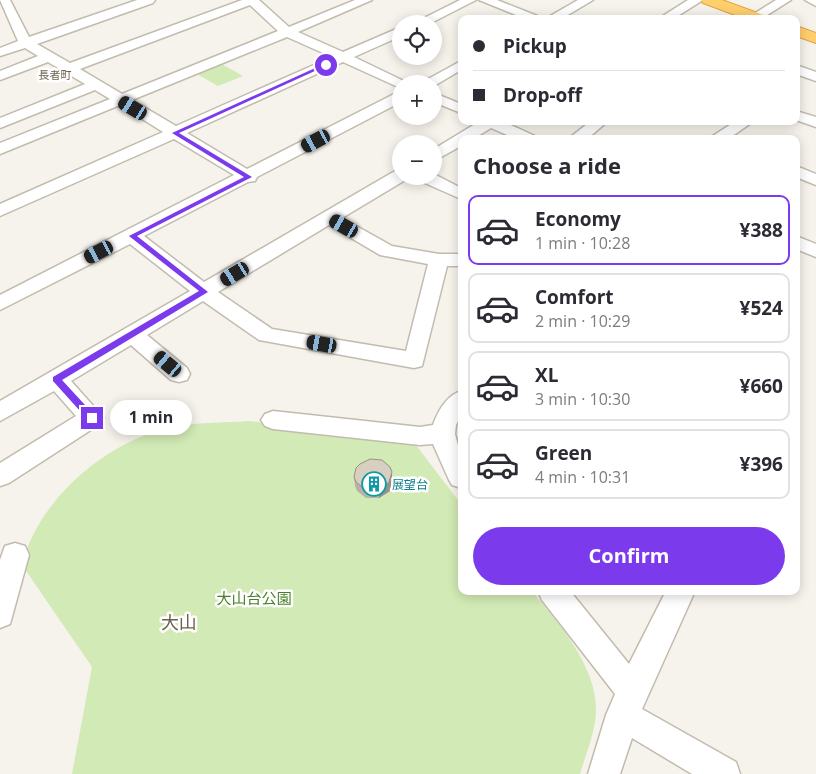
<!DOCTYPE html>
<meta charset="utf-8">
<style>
body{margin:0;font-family:"Open Sans","Noto Sans JP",sans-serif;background:#f2f2f3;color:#2b2b33;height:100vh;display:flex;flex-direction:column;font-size:19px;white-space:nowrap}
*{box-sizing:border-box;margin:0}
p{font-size:16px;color:#7c7c81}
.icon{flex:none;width:28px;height:28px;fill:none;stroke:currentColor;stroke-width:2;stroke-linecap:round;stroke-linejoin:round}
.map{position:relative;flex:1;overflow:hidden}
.side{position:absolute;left:458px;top:135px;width:342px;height:460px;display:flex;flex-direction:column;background:#fff;border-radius:10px;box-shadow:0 2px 12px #0003}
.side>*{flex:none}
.top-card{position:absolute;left:458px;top:15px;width:342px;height:110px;border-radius:10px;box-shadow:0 2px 12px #0003;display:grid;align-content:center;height:110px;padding:0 15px;background:#fff}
.fabs{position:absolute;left:392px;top:15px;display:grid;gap:10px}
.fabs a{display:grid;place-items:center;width:50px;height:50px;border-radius:50%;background:#fff;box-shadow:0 2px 12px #0003;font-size:25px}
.end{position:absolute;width:22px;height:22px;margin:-11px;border:6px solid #7c3aed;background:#fff;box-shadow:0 0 0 2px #fff}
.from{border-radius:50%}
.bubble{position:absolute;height:35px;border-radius:18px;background:#fff;box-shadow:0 2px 12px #0003;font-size:16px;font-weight:700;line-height:35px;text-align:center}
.car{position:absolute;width:15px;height:30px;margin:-15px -8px;border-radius:6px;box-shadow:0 0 4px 1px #0007;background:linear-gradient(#222 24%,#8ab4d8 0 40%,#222 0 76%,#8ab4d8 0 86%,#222 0)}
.top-card b{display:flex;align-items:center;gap:18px;height:48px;font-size:19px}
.top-card b+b{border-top:1px solid #e1e1e2}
.top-card i{width:12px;height:12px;background:#2b2b33}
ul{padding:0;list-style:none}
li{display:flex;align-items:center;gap:15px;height:70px;margin:0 10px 8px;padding:0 5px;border:2px solid #e1e1e2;border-radius:10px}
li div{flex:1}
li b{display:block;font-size:19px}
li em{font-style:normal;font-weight:700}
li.selected{border-color:#7c3aed}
li>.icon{width:45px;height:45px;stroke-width:1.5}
h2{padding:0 15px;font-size:22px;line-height:60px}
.cta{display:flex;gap:10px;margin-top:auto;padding:10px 15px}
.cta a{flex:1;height:58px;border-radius:30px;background:#7c3aed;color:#fff;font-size:20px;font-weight:700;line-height:58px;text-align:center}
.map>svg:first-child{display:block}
.green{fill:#d2eab5}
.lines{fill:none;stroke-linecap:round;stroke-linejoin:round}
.minor-casing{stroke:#c2bbae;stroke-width:3}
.highway-casing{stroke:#e0a43c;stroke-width:2}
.minor{fill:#fff;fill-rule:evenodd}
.highway{fill:#ffcf6e;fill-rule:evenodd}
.wall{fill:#bab2a6}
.shaded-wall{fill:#979187}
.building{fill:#d8cfc1;stroke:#979187}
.route{fill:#7c3aed}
.labels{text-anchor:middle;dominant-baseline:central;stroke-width:5;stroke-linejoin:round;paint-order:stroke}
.far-neighbourhood-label{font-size:11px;fill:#6e6250;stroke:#fff}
.culture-label{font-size:12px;fill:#0d838f;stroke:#fff;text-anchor:start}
.near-park-label{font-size:15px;fill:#4a7f2a;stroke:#fff}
.near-quarter-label{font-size:18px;fill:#6e6250;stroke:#fff}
</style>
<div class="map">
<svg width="816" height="774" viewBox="0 0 816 774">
<rect width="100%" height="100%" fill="#f6f3ec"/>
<g class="green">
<polygon points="220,63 243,76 218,86 195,73"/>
<path d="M248 421 393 436 412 440 461 504V591H532C561 627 603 672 595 722 592 740 585 757 580 774H72L92 667 22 565C38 499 107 441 172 427 197 422 223 423 248 421Z"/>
</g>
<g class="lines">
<g class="minor-casing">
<g id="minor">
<path d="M0 0H10L29 37 137 0H155L153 3 37 44 70 63 242 0H259L289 27 355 0H372L298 32 343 52 401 27V36L354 57 410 84H401V88L398 87 343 62 187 133 247 169 396 93 401 92V102L257 177 255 181 248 182 144 236 204 282 395 171 401 170V176H409L407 179 342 218 392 246 439 254H461V266H447L422 366 414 368 259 340 203 301 147 335 187 368 190 374 187 380 179 382 171 380 131 345 71 381 104 418 100 424 9 483 0 486V463L76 416 54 391 0 421V401L190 291 130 244 0 310V295L234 175 174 139 0 216V204L163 132 120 105 0 154V143L110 99 95 90 0 128V118L85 84 48 62 0 80V71L38 56 25 48 0 56V48L18 41ZM250 5 278 31 122 94 80 69ZM287 37 332 57 176 126 132 100ZM329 225 380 255 428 264 406 351 272 329 218 292Z"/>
<polygon points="460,0 476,0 429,24 412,24"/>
<polygon points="479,0 497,0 545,19 578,0 593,0 561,19 526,19"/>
<polygon points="688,0 703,0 673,19 658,19"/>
<polygon points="776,0 791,0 761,19 746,19"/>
<polygon points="805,0 816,0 816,6"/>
<polygon points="461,61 461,70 434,86 434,84 419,84"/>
<polygon points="796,65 816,72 816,81 796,74"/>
<polygon points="434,93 461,104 461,113 434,102"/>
<polygon points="796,111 816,117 816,127 796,120"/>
<polygon points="480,121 502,121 535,136 537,139 516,139 491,128 473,139 461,139 461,146 434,161 434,149"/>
<polygon points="591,121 608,121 587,139 568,139"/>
<polygon points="736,121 754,121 728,139 708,139"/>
<polygon points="796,166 816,174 816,185 796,177"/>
<polygon points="434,174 461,188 461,199 418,180 416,176 434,176"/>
<polygon points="796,236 816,244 816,257 796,249"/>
<path d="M461 391V416L456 425 455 434 461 457V488L452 485 449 480 433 444 420 445 273 429 265 426 261 420 265 414 273 411 420 427 433 425C438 411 446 396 461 391Z"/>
<polygon points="15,543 25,546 29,555 10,624 0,628 0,560 5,546"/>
<polygon points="538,591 570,591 629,664 666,591 695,591 642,709 736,762 740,774 692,774 632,738 620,774 588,774 606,715 615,694 542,600"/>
</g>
</g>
<g class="highway-casing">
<g id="highway">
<polygon points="701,0 722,0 766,16 768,19 746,19 703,3"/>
<polygon points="796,26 816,33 816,43 796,36"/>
</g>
</g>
<use href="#minor" class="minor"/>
<use href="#highway" class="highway"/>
</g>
<polygon class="wall" points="392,472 392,481 390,491 379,498 366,498 357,491 355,486 354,477"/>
<polygon class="shaded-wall" points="392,472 392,481 390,491 379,498 379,490"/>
<polygon class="building" points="370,459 382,460 390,467 392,472 389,482 379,490 366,490 356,482 354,477 356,468 360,464"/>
<polygon class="route" points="324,64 328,65 179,133 252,177 137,236 208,292 62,380 97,418 92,422 89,421 53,381 53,377 199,291 129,236 244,177 172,133"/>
<defs>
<g id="building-ring" transform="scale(1.25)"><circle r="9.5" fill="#fff" stroke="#0f9aa8" stroke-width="1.5"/><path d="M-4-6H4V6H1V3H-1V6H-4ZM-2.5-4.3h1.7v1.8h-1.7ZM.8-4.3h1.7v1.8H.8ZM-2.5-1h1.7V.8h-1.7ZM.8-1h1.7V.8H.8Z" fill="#0f9aa8"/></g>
</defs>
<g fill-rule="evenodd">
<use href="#building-ring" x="374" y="484"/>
</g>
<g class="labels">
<g class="far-neighbourhood-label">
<text x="55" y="74">長者町</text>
</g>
<g class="culture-label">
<text x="392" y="484">展望台</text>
</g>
<g class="near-park-label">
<text x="254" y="598">大山台公園</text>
</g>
<g class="near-quarter-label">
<text x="179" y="622">大山</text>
</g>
</g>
</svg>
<div class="fabs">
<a><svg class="icon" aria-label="locate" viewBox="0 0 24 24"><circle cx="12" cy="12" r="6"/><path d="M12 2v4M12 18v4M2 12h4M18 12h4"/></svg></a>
<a>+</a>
<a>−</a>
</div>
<i class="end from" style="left:326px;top:65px"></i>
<i class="end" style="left:92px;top:418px"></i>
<div class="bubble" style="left:110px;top:400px;width:82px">1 min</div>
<i class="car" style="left:133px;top:108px;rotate:301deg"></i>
<i class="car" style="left:316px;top:141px;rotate:242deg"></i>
<i class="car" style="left:344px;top:226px;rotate:300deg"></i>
<i class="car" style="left:99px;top:252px;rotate:243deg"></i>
<i class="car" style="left:235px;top:274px;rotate:239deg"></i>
<i class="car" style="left:322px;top:344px;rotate:280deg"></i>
<i class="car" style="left:168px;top:364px;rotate:310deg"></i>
<div class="top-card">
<b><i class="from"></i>Pickup</b>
<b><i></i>Drop-off</b>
</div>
<section class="side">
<h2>Choose a ride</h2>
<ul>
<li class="selected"><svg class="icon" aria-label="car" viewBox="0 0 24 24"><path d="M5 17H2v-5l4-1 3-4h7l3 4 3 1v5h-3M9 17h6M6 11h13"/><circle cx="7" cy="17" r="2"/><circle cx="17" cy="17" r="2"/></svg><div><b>Economy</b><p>1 min · 10:28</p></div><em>¥388</em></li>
<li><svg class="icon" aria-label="car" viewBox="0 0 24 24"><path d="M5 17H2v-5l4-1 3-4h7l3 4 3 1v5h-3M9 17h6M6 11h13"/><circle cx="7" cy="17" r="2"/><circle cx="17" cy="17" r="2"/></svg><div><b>Comfort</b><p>2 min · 10:29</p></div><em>¥524</em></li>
<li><svg class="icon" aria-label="car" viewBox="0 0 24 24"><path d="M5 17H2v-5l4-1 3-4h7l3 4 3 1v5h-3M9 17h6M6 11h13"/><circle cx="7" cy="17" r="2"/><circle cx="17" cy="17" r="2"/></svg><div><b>XL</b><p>3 min · 10:30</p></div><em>¥660</em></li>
<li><svg class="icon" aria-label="car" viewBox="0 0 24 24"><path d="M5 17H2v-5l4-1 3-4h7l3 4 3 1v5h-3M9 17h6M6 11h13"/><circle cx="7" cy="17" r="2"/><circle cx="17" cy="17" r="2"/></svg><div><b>Green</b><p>4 min · 10:31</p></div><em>¥396</em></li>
</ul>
<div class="cta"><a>Confirm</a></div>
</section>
</div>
